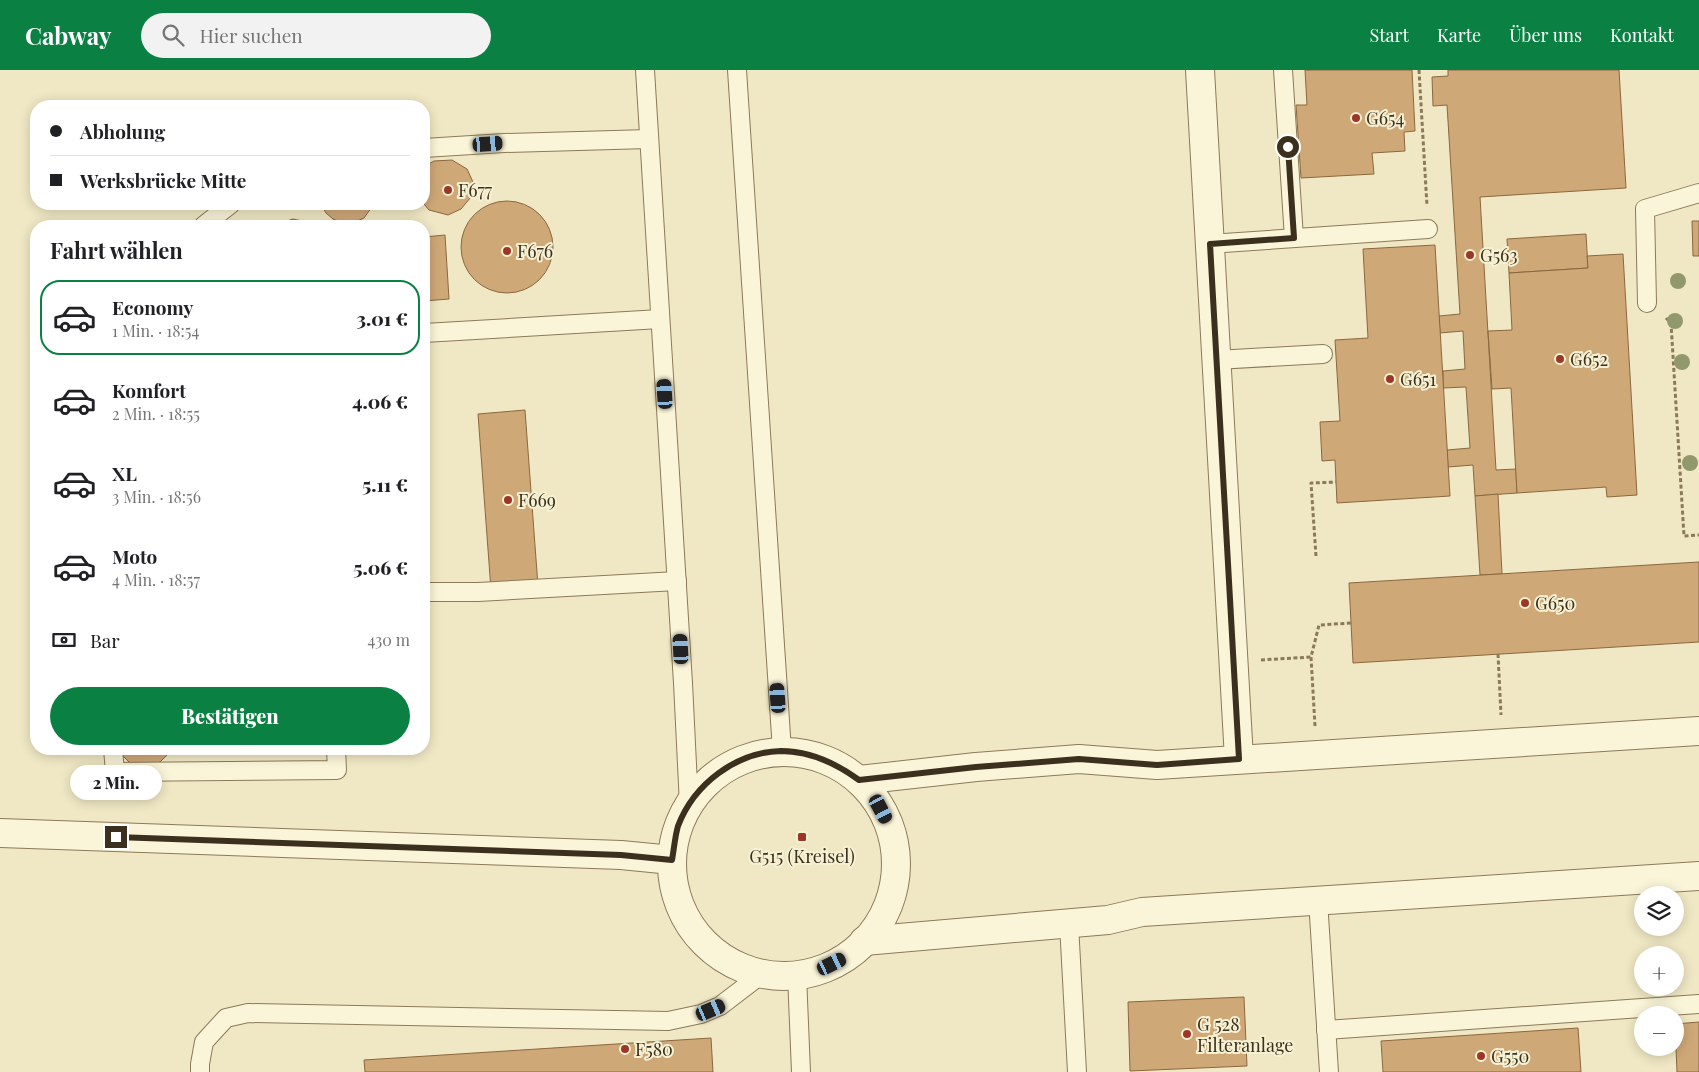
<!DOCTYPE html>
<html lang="de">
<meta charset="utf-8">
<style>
body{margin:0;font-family:"Playfair Display",serif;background:#f2f2f2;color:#202124;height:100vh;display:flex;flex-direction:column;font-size:19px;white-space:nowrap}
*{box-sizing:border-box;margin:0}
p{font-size:16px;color:#757577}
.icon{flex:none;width:28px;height:28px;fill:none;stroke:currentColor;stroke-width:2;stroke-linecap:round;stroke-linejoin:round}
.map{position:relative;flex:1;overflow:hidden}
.side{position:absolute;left:30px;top:150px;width:400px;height:535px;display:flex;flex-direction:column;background:#fff;border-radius:20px;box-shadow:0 2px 12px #0003}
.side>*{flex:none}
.banner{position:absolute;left:30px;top:30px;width:400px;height:110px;border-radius:20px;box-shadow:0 2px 12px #0003;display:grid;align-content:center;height:110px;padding:0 20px;background:#fff}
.tools{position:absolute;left:1634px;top:816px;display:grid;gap:10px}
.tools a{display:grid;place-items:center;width:50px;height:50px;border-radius:50%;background:#fff;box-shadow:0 2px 12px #0003;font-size:25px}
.end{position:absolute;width:22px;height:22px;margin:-11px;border:6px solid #3b301e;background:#fff;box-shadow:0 0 0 2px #fff}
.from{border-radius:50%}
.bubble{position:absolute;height:35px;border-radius:18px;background:#fff;box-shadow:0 2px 12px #0003;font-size:16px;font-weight:800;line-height:35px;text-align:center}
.car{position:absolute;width:15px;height:30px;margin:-15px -8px;border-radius:6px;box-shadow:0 0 4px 1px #0007;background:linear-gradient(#222 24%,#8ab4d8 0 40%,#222 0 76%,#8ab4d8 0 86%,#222 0)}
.banner b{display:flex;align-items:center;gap:18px;height:48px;font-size:19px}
.banner b+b{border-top:1px solid #e0e0e0}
.banner i{width:12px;height:12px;background:#202124}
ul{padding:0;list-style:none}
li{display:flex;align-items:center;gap:15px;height:75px;margin:0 10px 8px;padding:0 10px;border:2px solid transparent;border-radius:20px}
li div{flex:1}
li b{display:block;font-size:19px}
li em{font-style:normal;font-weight:800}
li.current{border-color:#0b8043}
li>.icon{width:45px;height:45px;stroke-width:1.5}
h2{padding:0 20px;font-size:22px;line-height:60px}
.pay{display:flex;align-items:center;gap:12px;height:55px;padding:0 20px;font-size:19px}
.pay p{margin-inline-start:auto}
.button{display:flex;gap:10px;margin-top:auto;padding:10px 20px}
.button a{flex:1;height:58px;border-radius:30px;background:#0b8043;color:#fff;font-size:20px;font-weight:800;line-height:58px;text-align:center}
header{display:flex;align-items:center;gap:30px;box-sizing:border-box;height:70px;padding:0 25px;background:#0b8043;color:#fff}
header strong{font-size:24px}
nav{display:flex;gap:28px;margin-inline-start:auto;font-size:18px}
.search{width:350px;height:45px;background:#f2f2f2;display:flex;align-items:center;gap:12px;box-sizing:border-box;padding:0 18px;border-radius:28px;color:#757577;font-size:19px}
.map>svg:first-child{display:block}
.building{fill:#cfa878;stroke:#8b673e}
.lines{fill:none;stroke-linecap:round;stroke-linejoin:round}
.lane-casing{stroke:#8b7a5a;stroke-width:20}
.street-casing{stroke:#8b7a5a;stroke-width:30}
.path{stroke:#8b7a5a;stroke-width:3;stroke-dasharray:4 2.5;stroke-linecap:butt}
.lane{stroke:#faf4d8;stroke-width:18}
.street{stroke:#faf4d8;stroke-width:28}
.tree{fill:#91996c}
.route{stroke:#3b301e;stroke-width:6}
.poi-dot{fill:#9c3627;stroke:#f7f1d4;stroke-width:2}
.labels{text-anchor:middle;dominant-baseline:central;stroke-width:4;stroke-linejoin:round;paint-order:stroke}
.poi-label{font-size:18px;fill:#3b301e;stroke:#f7f1d4;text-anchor:start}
</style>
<header>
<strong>Cabway</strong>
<div class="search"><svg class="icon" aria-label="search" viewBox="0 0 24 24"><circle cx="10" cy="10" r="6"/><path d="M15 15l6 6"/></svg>Hier suchen</div>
<nav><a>Start</a><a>Karte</a><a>Über uns</a><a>Kontakt</a></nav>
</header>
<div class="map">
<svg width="1699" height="1002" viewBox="0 0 1699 1002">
<rect width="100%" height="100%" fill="#f0e8c4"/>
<g class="building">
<polygon points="1305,0 1412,0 1415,61 1404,62 1405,81 1372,83 1374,104 1301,108 1296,35 1307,35"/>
<polygon points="1448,0 1619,0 1626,118 1480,127 1496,400 1516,399 1517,423 1475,426 1473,395 1448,397 1447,380 1470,378 1466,317 1443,318 1443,301 1465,299 1463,261 1440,263 1439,246 1460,244 1447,35 1433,36 1432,7 1448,6"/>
<polygon points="452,90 467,99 473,112 471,127 461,139 448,145 429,140 424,134 424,99 427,95 434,91"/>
<circle cx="507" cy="177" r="46"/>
<polygon points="321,134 374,134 364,148 355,152 343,153 333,149 326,143"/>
<polygon points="293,149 320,155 322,156 272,156"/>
<polygon points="1692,151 1699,151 1699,186 1693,186"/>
<polygon points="1586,164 1588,198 1509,203 1507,169"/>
<polygon points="445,165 449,229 424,231 424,167"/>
<polygon points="1435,175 1450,426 1337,433 1335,390 1322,391 1320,352 1340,351 1335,270 1368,268 1363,179"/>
<polygon points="1623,184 1637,425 1607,427 1606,417 1517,423 1511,318 1492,319 1488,261 1512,260 1509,203 1588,198 1587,186"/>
<polygon points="525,340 538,516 491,520 478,344"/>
<polygon points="1498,424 1502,504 1480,505 1475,426"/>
<polygon points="1699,492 1699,572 1353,593 1349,513"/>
<polygon points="119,679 170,679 168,684 160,692 148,697 134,695 129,692 122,685"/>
<polygon points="1244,927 1247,996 1130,1001 1128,932"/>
<polygon points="1699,952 1699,1002 1677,1002 1675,954"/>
<polygon points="1578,958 1581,1002 1383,1002 1381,971"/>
<polygon points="711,968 713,1002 365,1002 364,990"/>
</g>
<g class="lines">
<g class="lane-casing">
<g id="lane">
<polyline points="645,0 683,613 689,735"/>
<polyline points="737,0 782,681"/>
<polyline points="1283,0 1294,168"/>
<polyline points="424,78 504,73 649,69"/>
<polyline points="203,156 231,134"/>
<polyline points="1209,174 1428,159"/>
<polyline points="1647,233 1645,139 1699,123"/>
<polyline points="424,263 660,249"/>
<polyline points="1216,290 1323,284"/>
<polyline points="424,522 478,522 677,511"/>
<polyline points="113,679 115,702 337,700 336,679"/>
<polyline points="1318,830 1329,1002"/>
<polyline points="1069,854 1077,1002"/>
<polyline points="797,905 801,1002"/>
<polyline points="1326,960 1699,934"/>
<polyline points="200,1002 200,994 204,972 226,948 248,943 668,951 701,944 720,936 762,904"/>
</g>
</g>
<g class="street-casing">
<g id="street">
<polyline points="1200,0 1239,689"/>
<circle cx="784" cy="794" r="112"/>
<polyline points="859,710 976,697 1079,689 1157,695 1699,661"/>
<polyline points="0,763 621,785 672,790"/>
<polyline points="864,871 1108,850 1142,842 1699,806"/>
</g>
</g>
<g class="path">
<polyline points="1419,0 1427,136"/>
<polyline points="1666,248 1671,253 1684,466 1699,465"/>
<polyline points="1316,486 1311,413 1336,412"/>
<polyline points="1498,584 1501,645"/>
<polyline points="1261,590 1311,587"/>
<polyline points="1315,656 1311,587 1319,555 1351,553"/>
</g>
<use href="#lane" class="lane"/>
<use href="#street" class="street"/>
</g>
<g class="tree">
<circle cx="1678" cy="211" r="8"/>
<circle cx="1675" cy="251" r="8"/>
<circle cx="1682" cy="292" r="8"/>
<circle cx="1690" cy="393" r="8"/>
</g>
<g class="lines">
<path class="route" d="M116 767 621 785 672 790C674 779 675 766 678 756 694 714 736 682 781 681 810 681 837 694 859 710L976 697 1079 689 1157 695 1239 689 1210 174 1294 168 1288 77"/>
</g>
<g class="poi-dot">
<circle cx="1356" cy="48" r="5"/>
<circle cx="448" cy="120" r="5"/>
<circle cx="507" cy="181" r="5"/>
<circle cx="1470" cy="185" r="5"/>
<circle cx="1560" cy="289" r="5"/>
<circle cx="1390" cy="309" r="5"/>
<circle cx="508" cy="430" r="5"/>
<circle cx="1525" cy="533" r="5"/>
<rect x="797" y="762" width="10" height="10" rx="2.5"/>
<circle cx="1187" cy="964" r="5"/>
<circle cx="625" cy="979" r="5"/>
<circle cx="1481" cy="986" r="5"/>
</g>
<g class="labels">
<g class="poi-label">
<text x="1366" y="48">G654</text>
<text x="458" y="120">F677</text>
<text x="517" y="181">F676</text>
<text x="1480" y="185">G563</text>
<text x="1570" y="289">G652</text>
<text x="1400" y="309">G651</text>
<text x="518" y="430">F669</text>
<text x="1535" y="533">G650</text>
<text x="802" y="786" text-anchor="middle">G515 (Kreisel)</text>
<text x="1197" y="954">G 528<tspan x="1197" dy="21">Filteranlage</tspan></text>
<text x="635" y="979">F580</text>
<text x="1491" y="986">G550</text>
</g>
</g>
</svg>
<div class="tools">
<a><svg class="icon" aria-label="layers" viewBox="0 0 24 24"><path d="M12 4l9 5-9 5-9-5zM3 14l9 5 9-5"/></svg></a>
<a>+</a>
<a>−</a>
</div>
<i class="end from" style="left:1288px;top:77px"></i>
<i class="end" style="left:116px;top:767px"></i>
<div class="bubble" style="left:70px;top:695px;width:92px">2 Min.</div>
<i class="car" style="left:488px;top:74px;rotate:86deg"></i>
<i class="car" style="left:665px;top:324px;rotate:356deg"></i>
<i class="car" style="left:681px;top:579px;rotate:357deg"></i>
<i class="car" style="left:778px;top:628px;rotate:356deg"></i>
<i class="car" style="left:881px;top:739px;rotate:152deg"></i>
<i class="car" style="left:832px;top:894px;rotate:64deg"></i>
<i class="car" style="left:711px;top:940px;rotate:67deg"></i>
<div class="banner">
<b><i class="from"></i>Abholung</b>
<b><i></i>Werksbrücke Mitte</b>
</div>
<section class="side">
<h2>Fahrt wählen</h2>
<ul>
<li class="current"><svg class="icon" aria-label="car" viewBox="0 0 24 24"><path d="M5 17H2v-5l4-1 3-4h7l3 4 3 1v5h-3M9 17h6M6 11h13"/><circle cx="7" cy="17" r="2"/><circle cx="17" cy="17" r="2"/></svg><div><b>Economy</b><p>1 Min. · 18:54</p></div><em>3.01 €</em></li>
<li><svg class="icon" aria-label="car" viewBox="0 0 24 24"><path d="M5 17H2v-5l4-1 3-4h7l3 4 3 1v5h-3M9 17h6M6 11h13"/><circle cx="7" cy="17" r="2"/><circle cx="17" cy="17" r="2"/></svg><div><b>Komfort</b><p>2 Min. · 18:55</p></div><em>4.06 €</em></li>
<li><svg class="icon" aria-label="car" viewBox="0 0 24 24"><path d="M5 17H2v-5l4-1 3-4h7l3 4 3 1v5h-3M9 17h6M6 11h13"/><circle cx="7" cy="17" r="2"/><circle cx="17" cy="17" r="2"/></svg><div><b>XL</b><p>3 Min. · 18:56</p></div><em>5.11 €</em></li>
<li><svg class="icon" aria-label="car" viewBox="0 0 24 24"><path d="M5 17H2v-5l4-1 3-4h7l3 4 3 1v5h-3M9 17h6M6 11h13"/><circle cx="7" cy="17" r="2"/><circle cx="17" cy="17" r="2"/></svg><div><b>Moto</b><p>4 Min. · 18:57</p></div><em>5.06 €</em></li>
</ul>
<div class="pay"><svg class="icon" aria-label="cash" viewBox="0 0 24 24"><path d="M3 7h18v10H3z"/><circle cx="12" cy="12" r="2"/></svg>Bar<p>430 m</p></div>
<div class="button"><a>Bestätigen</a></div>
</section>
</div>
